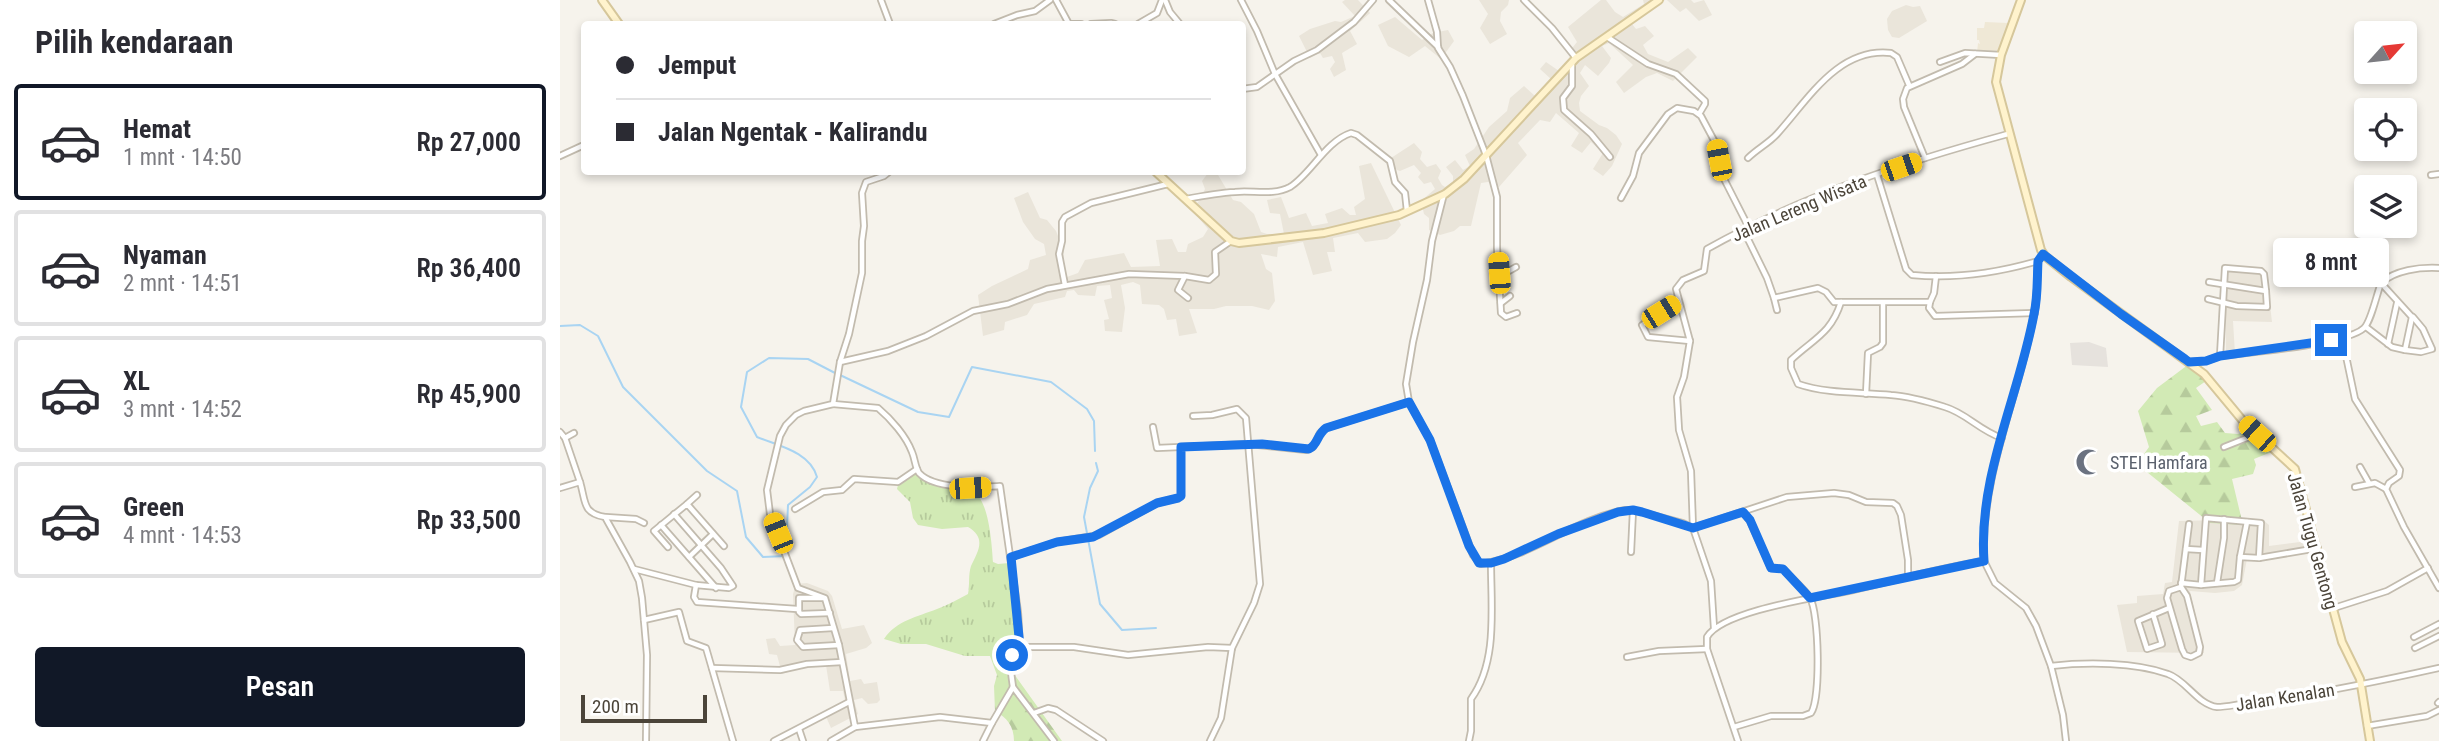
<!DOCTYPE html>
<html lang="id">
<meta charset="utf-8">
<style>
body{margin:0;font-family:"Roboto Condensed",sans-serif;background:#f2f2f3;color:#2b2b33;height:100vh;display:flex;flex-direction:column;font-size:26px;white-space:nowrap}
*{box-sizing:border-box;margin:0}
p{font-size:23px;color:#7c7c81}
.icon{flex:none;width:38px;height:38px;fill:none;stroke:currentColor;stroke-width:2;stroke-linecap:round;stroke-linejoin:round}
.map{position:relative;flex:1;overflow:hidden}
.drawer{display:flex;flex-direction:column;background:#fff;width:560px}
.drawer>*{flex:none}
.top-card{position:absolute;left:21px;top:21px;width:665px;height:154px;border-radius:7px;box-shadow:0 4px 10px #0003;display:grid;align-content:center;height:154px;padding:0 35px;background:#fff}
.needle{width:46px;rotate:63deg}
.buttons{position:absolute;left:1794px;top:21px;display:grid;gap:14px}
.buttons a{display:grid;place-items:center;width:63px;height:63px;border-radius:7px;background:#fff;box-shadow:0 4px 10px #0003;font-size:35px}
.scale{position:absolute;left:21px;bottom:18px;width:126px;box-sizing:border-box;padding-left:7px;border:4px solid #4b4439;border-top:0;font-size:19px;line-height:24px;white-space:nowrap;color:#4b4439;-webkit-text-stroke:5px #fff;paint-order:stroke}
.end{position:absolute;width:32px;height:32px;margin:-16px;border:9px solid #1a73e8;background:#fff;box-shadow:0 0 0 4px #fff}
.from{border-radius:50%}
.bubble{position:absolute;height:49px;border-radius:7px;background:#fff;box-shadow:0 4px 10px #0003;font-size:23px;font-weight:600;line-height:49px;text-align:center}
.car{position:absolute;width:21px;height:42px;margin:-21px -10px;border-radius:9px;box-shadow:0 0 5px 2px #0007;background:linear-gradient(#f5c518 24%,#345 0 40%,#f5c518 0 76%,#345 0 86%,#f5c518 0)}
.top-card b{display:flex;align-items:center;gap:24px;height:66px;font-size:26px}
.top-card b+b{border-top:2px solid #e1e1e2}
.top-card i{width:18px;height:18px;background:#2b2b33}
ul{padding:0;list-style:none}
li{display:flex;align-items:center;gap:21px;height:116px;margin:0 14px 10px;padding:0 21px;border:4px solid #e1e1e2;border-radius:7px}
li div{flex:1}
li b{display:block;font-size:26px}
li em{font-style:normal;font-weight:600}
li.selected{border-color:#111827}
li>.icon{width:63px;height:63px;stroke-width:1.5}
h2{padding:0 35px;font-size:32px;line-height:84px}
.button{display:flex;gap:14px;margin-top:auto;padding:14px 35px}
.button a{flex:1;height:80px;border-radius:7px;background:#111827;color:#fff;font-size:28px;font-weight:600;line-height:80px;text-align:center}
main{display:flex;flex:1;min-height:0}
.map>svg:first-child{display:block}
.residential{fill:#eae5da}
.industrial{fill:#e6e2dd}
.education{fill:#efe8d6}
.grass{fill:url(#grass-tufts)}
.forest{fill:url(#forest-firs)}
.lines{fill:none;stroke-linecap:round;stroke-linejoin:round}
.stream{stroke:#a9d4f2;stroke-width:2}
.street-casing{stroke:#c2bbae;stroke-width:8}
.secondary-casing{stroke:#d6c79b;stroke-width:10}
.street{stroke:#fff;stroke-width:4.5}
.secondary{stroke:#fff3cd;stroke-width:6}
.route{stroke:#1a73e8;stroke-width:9}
.labels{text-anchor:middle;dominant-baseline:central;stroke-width:7;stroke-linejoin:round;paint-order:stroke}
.street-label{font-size:18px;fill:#4b4439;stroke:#fff}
.worship-label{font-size:18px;fill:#5b616d;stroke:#fff;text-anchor:start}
</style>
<main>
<section class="drawer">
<h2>Pilih kendaraan</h2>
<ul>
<li class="selected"><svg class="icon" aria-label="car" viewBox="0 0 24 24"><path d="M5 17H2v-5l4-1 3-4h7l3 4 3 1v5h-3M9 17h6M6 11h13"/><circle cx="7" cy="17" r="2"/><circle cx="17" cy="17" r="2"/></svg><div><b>Hemat</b><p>1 mnt · 14:50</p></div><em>Rp 27,000</em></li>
<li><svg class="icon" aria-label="car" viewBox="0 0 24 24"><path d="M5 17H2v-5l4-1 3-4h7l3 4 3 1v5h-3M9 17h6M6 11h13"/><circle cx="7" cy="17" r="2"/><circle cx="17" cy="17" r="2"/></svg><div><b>Nyaman</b><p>2 mnt · 14:51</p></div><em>Rp 36,400</em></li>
<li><svg class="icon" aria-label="car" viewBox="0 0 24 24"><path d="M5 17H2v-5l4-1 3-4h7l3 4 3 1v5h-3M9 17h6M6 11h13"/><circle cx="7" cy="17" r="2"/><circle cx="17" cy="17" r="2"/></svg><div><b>XL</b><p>3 mnt · 14:52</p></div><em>Rp 45,900</em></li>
<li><svg class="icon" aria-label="car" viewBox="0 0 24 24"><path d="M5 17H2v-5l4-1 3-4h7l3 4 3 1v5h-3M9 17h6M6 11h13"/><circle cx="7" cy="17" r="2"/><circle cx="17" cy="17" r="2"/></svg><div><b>Green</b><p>4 mnt · 14:53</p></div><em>Rp 33,500</em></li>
</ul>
<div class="button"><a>Pesan</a></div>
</section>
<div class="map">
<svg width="1879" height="741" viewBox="0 0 1879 741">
<defs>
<pattern id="grass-tufts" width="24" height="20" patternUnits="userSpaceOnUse" patternTransform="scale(1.75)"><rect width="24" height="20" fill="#d2eab5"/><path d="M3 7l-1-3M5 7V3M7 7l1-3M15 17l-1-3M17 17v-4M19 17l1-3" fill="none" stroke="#b6ca9c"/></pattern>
<pattern id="forest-firs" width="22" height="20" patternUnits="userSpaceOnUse" patternTransform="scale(1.75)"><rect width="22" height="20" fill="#d2eab5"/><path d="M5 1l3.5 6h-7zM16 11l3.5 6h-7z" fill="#b6ca9c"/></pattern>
</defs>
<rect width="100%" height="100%" fill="#f6f3ec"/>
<g class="residential">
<polygon points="785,0 798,0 810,13 790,31 797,44 782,53 786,70 774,77 770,69 775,62 772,56 763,58 760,53 750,58 739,36 750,29 775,21 781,22 795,16 782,2"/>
<polygon points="919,0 949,0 948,5 941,12 940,21 947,34 930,44 920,28 928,14"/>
<polygon points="1041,0 1046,0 1055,12 1063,17 1084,4 1083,0 1105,0 1072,24 1076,29 1085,26 1094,36 1083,45 1088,54 1108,62 1128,48 1137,57 1113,81 1097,73 1086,77 1064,93 1056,82 1073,65 1049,43 1042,46 1051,58 1049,63 1038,76 1025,65 1020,73 1029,86 1021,96 1019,103 1020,111 1039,125 1047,128 1056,135 1062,144 1052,166 1043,176 1033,169 1043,153 1031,142 1022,153 1011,146 1019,133 996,113 990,122 980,120 958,143 967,155 939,187 928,182 921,183 911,226 900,226 894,231 880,235 869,230 869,218 864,214 861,201 875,189 871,182 864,184 858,177 861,173 854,165 840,171 837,170 828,160 854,143 862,152 860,159 867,167 876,164 881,171 878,178 882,185 885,187 893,182 893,176 886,167 895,160 903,170 910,166 905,155 914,149 929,127 947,111 950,98 964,86 975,96 992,80 980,69 986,62 999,71 1014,57 1009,52 1017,42 1008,27"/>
<polygon points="1107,0 1131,0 1134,3 1144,0 1152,15 1139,21 1126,8 1120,12"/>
<polygon points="1346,5 1353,7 1360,6 1367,21 1339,38 1332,37 1328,30 1327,19 1332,11"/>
<polygon points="835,17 862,40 873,33 888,30 894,41 881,59 865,46 849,57 828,46 818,25"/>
<polygon points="811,163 841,225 835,233 827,239 805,242 798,233 773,238 775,252 767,252 772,271 753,275 743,242 718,247 717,257 701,254 706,269 712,273 715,301 709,310 692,306 666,306 654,309 629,309 637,333 619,336 616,319 607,320 604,309 599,305 582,304 580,285 573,282 561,285 565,308 562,332 545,331 544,320 549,319 544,300 552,298 550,285 537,286 535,296 518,295 514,290 507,291 505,297 474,304 467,315 445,322 444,330 423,336 418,295 432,286 468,269 470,260 486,255 484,244 475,239 463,222 454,198 468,192 480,218 487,220 496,231 504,251 503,263 507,277 518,273 525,260 564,253 571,267 600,266 596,240 612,239 618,252 626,252 628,244 643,237 648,229 631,209 640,200 645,189 642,181 648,173 658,175 673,200 681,202 694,214 701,232 707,234 724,234 720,214 710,213 707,200 721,197 729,218 746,213 752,226 768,223 765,214 782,208 790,215 796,215 794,207 805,199 799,166"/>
<polygon points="1665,266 1706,271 1712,322 1673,321 1675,354 1666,355"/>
<polygon points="1702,519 1709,525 1709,546 1756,540 1759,551 1687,559 1682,585 1674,591 1655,593 1630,591 1644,653 1567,652 1557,605 1577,603 1577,596 1603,594 1605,583 1612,582 1619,521"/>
<polygon points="247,583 268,591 272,596 282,629 304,625 312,643 306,648 286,654 290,681 301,679 304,684 317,682 320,700 317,703 308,704 302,698 294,700 298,714 271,728 264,712 285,700 283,691 270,691 266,665 246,666 222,674 217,655 209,654 206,639 215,638 220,646 235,645 233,594 236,584"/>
</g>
<polygon class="industrial" points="1529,342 1546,348 1548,367 1512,365 1510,343"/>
<polygon class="education" points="1425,22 1448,23 1440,54 1417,53 1418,43 1420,44 1419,40 1417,40 1417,28 1424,28"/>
<path class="grass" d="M356 472C369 480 382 487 397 491 403 493 409 491 414 493 429 500 432 546 433 562L438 564 449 563 455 612V644L448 654V669L442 675H437L430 656H405L366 644H341L324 639C337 620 357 617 377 609 388 605 398 599 408 594 410 585 408 575 411 566 418 551 427 538 408 527L382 529 358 525 353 518 350 502 337 489 338 485Z"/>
<g class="forest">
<polygon points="1629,364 1644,377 1636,373 1646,381 1636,388 1652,410 1636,416 1641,426 1657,422 1665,433 1678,434 1690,429 1714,451 1694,459 1696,465 1693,474 1672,479 1683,525 1650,523 1577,464 1589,447 1578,411 1597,388"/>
<path d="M445 673 454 674 502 741H454C454 726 447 718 435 711L434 686 437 675Z"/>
</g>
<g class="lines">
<g class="stream">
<polyline points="0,326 20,325 38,336 63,387 147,471 177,491 186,537 203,557 226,556"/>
<polyline points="280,375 358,412 389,417 412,367 491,382 527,409 534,421 535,451"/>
<polyline points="536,463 538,471 530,488 524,517 540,604 562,630 596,628"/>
<path d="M226 550 228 505 250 487 257 477C250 452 219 446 197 437L181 407 187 372 209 358 248 359 275 373"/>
</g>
<g class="street-casing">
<g id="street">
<polyline points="321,0 330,24"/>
<polyline points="496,0 509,24"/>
<polyline points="605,0 610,12 620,24"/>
<polyline points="681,0 697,31 715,74 761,155"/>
<polyline points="829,0 878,47"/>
<polyline points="868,0 877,32 878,48 890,67 903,96 926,155 937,197 937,248 941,313 946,317 957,313"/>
<polyline points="964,0 992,28 1016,58"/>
<polyline points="434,24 457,15 475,11 490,0"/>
<polyline points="511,24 521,24"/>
<polyline points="531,24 551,23 555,24"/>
<polyline points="578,24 597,13 602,0"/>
<polyline points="1047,37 1088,64 1116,74 1145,101 1145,104 1139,114"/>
<polyline points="1380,62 1405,53 1441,55"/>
<polyline points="1012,63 1012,86 1003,98 1004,110 1031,134 1050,157"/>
<polyline points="682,89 697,87 734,61 757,50 794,22 813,0"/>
<polyline points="0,156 24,145"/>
<path d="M1188 158C1197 149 1209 143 1217 134 1248 100 1278 47 1331 53L1337 57 1349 85"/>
<polyline points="1365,158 1344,107 1343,99 1347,88 1402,64 1415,54"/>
<polyline points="329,172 324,176 306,182 302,193 304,226 302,241 302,273 289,334 280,362 273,404 244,411 236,415 226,425 220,436 207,490 210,514 238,588 265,598 279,645 295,727 380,717 432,723 423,741"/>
<path d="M1317 175 1346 269 1352 275C1394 279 1437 273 1478 261"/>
<polyline points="1871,175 1879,174"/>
<path d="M884 194 872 241 867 280 853 342 846 384 849 402 870 440 913 555 921 564C971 557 1014 519 1065 510H1073L1123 523 1133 528 1151 581 1154 628"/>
<polyline points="1061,198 1073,176 1079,153 1108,114 1117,108 1134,111 1141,116 1157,146 1162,175 1188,226"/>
<path d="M626 199C642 196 659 193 675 192 693 190 713 196 730 187 750 175 766 141 791 133L797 135 830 161 835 182 845 193 847 211"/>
<polyline points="1183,229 1207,278 1214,298 1258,288 1266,292 1274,302 1370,302 1369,308 1375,316 1475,313"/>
<polyline points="625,276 618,290 628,298"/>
<polyline points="940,276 956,267"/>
<polyline points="505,285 499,254 502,241 502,222 505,217 531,203 608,184"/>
<polyline points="1214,298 1217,310"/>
<polyline points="1648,299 1677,306 1707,307 1706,291 1649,282"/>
<path d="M1118 301 1082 325 1088 337 1130 341 1116 289 1123 280 1144 271 1147 249C1241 196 1345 162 1448 134"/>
<path d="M1281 302C1271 334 1253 339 1231 360V368L1238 384C1267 394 1301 392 1331 395 1347 396 1369 402 1385 407 1406 413 1420 431 1442 438"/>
<polyline points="1370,302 1374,293 1376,276"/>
<polyline points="941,303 950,296"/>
<polyline points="1806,327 1832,347 1845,350 1852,317 1821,283"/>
<polyline points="1782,337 1795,399 1840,470 1839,476 1829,483 1826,489 1844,527 1879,588"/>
<polyline points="1130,341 1124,377 1117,397 1119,430 1131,471 1133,528 1227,497 1274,493 1289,495 1306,502 1333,503 1337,506 1341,515 1348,560 1348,577"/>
<polyline points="1828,344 1837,303"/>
<polyline points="1845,350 1861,352 1872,349 1863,329 1853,317"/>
<polyline points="1660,356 1665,268 1701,271 1704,274 1706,291"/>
<polyline points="280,362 328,351 366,336 413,311 448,304 487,289 569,274 625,276 649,280 656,274 655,252 671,241"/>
<path d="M1630 362 1646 361 1660 356C1687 353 1788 344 1804 328 1811 322 1817 293 1821 283 1835 270 1860 267 1879 268"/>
<polyline points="1306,394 1308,353 1320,347 1323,343 1323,303"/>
<path d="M273 404 318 408C331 419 346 436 352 452 355 459 355 467 359 473 375 490 419 487 440 486L458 612 460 647"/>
<polyline points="633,416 652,415 677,409 686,418 700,584 694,603 672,648 661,718 650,741"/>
<polyline points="593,427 597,448 689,444 746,450 753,447 760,433 766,428 849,402"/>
<polyline points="0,432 5,438 20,482"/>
<polyline points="5,438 14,433"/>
<polyline points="1664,447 1697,434"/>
<polyline points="1800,467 1809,483"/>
<polyline points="1795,487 1815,483 1826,489"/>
<path d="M0 488 20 482C26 502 22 513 45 517L70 562 79 581 82 598 87 655 86 741"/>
<polyline points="127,504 137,495"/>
<polyline points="235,509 263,492 282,490 294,479 338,482 357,469"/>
<polyline points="114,514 161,568 173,586 169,588 136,585"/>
<polyline points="46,517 76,519 84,523"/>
<polyline points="101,525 156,588"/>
<polyline points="108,547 94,531 127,504 164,546"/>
<polyline points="1626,549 1643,550"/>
<polyline points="1071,552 1073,510"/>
<polyline points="129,557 153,534"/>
<polyline points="451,557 497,542 539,535 597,503 618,498 621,496 621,447"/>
<polyline points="1680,557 1687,522"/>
<polyline points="1424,561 1435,583 1466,608 1476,626 1491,666 1503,715 1506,741"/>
<polyline points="74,569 136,585 134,597 137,602 237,609"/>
<polyline points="1621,583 1641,585 1674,582 1678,580 1680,557 1699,558 1758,548"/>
<polyline points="1657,583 1664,538 1664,519"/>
<polyline points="1641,585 1646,518 1701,523 1699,558"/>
<polyline points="1621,587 1609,591 1607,598 1622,649 1625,655 1631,657 1639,653 1640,647 1627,596 1621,587 1629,524"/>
<polyline points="263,598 239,598 239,612 241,614 270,613"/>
<polyline points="1774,608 1827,591 1868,568"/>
<polyline points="1593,614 1602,644 1587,649 1578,621 1609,608"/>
<polyline points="84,620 119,612 127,641 146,648 173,741"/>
<polyline points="273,628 240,630 237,640 243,647 279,645"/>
<polyline points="1854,637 1879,624"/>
<polyline points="1855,648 1879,636"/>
<polyline points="1067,657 1099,651 1147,649"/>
<path d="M1491 666C1526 662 1575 662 1608 674 1626 680 1638 705 1657 707 1667 707 1678 704 1689 703 1753 695 1816 682 1879 668"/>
<polyline points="152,668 220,670 247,664 282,662"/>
<path d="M453 687C451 671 447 659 460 647H514L568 655 648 647 672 648"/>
<polyline points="1878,703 1879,702"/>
<polyline points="474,713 488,708 496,710 543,741"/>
<polyline points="432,723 453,687 494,741"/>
<polyline points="1807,726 1867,716 1879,710"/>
<path d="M1174 727 1211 716H1243L1251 713C1261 699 1259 612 1250 598 1244 588 1231 578 1223 569L1211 568 1190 521 1183 512"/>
<polyline points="239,729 243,741"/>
<polyline points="214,741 289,702"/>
<polyline points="271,741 295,727"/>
<path d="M909 741 911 731V699C938 662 931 608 931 563"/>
<path d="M1178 741 1147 649V637C1163 610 1261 597 1293 590 1337 580 1380 568 1424 561 1420 475 1459 397 1474 314 1478 297 1477 278 1478 261L1483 254"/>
</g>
</g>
<g class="secondary-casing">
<g id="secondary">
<polyline points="42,0 59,24"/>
<polyline points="1461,0 1441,55 1436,82 1481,250 1485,256 1511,277 1644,374 1683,421 1735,469 1782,642 1800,679 1810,741"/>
<polyline points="596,172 671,241 679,243 764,233 839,215 885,194 904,179 1016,58 1099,0"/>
</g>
</g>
<use href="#street" class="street"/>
<use href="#secondary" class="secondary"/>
</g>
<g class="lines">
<path class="route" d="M452 655 460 647 451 557 497 542 533 537 597 503 618 498 621 496V447L702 444 749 449C758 445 757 434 766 428L849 402 870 440 909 546 919 563H931L944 559 998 534 1058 512 1073 510 1082 512 1133 528 1183 512 1190 520 1211 568 1223 569 1250 598 1424 561C1418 476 1459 396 1474 314 1478 297 1477 278 1478 261L1483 254 1561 314 1625 359 1629 362 1646 361 1660 356 1771 340"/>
</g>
<defs>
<g id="mosque-bare" transform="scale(2.1)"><path d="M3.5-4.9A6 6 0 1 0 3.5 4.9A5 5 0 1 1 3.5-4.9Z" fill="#6b7280" stroke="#fff" stroke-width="2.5" paint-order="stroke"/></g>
</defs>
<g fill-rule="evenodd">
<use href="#mosque-bare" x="1529" y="462"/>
</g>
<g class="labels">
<g class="street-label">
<text transform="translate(1239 208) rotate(-23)">Jalan Lereng Wisata</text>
<text transform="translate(1753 541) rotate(74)">Jalan Tugu Gentong</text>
<text transform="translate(1725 697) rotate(-9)">Jalan Kenalan</text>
</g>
<g class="worship-label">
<text x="1550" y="462">STEI Hamfara</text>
</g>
</g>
</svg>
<div class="buttons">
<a><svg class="needle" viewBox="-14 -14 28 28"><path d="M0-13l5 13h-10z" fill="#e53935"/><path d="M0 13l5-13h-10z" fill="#7c7c81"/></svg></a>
<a><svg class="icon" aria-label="locate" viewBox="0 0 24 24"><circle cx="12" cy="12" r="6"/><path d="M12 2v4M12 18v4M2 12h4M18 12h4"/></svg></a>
<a><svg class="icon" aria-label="layers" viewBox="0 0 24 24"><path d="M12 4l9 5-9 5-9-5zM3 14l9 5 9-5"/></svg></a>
</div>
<div class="scale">200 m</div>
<i class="end from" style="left:452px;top:655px"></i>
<i class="end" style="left:1771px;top:340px"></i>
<div class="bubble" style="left:1713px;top:238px;width:116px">8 mnt</div>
<i class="car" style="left:1159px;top:160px;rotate:349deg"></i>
<i class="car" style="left:1341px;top:167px;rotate:71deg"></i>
<i class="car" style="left:939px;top:273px;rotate:356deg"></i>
<i class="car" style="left:1101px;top:312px;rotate:58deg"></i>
<i class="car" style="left:1697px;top:434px;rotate:312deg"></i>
<i class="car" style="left:410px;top:488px;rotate:86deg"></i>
<i class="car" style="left:218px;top:533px;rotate:338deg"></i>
<div class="top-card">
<b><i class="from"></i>Jemput</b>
<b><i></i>Jalan Ngentak - Kalirandu</b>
</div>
</div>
</main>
